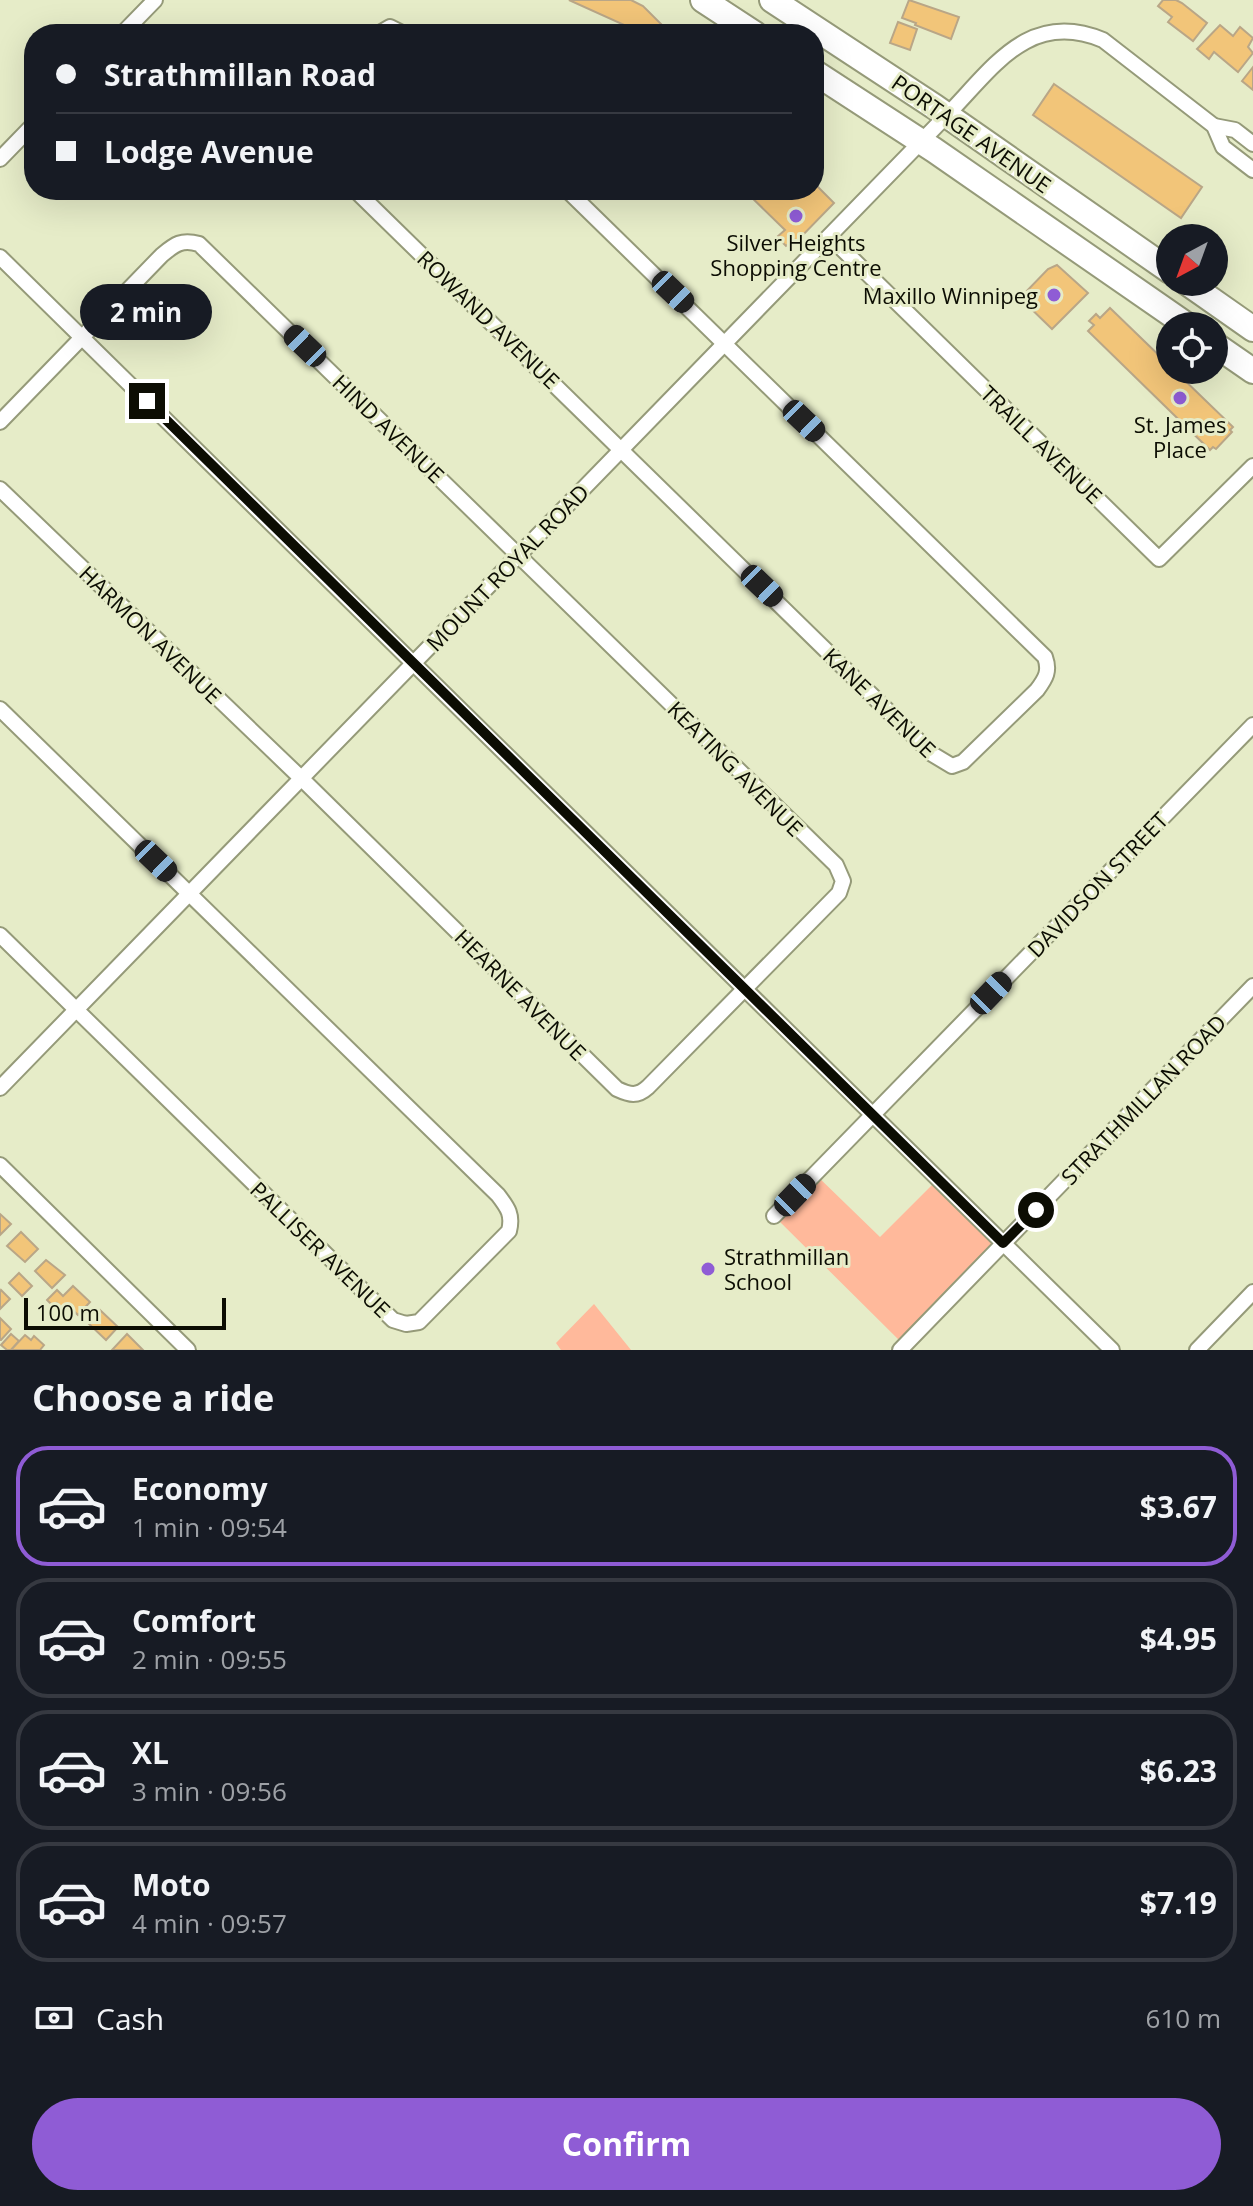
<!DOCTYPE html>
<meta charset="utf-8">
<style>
body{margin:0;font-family:"Open Sans",sans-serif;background:#242831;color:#f1f3f6;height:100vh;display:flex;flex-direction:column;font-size:30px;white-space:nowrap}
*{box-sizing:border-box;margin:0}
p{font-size:26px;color:#9ea1a6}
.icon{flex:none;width:44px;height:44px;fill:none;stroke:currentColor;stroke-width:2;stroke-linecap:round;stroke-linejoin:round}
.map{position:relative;height:1350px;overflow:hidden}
.panel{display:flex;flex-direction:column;background:#171b24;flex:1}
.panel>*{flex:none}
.hud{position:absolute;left:24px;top:24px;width:800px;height:176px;border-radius:32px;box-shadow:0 8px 32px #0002;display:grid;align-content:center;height:176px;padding:0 32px;background:#171b24}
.needle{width:52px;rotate:221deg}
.controls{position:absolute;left:1156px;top:224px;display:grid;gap:16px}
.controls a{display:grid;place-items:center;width:72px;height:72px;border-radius:50%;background:#171b24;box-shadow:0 8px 32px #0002;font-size:40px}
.scale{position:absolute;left:24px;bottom:20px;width:202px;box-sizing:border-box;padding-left:8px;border:4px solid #0c0d03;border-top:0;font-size:22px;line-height:28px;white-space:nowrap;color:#0c0d03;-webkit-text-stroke:6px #e6ecc8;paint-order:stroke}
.end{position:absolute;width:36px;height:36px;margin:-18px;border:10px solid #0c0d03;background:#fff;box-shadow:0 0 0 4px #fff}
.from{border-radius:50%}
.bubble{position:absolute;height:56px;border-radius:28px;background:#171b24;box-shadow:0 8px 32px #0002;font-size:26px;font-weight:700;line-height:56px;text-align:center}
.car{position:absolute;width:24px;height:48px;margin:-24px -12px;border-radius:10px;box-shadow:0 0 6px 2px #0007;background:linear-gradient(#222 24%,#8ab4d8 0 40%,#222 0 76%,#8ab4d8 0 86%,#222 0)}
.hud b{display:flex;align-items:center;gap:28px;height:76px;font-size:30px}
.hud b+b{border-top:2px solid #363941}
.hud i{width:20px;height:20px;background:#f1f3f6}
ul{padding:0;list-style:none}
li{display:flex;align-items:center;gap:24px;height:120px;margin:0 16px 12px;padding:0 16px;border:4px solid #363941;border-radius:32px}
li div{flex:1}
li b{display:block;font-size:30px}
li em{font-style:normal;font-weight:700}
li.on{border-color:#8f5cd5}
li>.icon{width:72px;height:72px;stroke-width:1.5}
h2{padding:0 32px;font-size:36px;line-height:96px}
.pay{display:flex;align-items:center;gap:20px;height:88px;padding:0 32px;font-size:30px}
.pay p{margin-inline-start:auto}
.action{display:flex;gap:16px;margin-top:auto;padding:16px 32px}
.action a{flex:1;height:92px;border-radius:48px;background:#8f5cd5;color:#fff;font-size:32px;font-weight:700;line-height:92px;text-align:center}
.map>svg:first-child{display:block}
.green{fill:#ffb99b}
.building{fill:#f2c579;stroke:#b9a687;stroke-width:2}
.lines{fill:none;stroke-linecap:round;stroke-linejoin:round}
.minor-casing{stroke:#959a79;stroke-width:18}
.trunk-casing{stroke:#959a79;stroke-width:28}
.minor{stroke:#fff;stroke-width:14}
.trunk{stroke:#fff;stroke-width:24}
.route{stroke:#0c0d03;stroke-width:10}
.poi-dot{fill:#8f5cd5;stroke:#e6ecc8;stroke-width:3}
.labels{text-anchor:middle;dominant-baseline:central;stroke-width:6;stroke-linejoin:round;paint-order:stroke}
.street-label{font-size:22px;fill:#0c0d03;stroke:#e6ecc8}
.poi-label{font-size:22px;fill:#0c0d03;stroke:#e6ecc8}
</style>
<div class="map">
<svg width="1253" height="1350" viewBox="0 0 1253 1350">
<rect width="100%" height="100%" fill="#e6ecc8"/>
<g class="green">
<polygon points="815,1174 880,1237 938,1179 1003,1243 904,1345 774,1216"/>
<polygon points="594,1304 631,1350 561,1350 556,1343"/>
</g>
<g class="building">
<polygon points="569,0 631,0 643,6 671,34 625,34 631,28"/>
<polygon points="909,0 959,17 951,39 915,25 916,23 902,18"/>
<polygon points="1163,0 1176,0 1182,3 1207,23 1193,41 1168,22 1172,17 1158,6"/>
<polygon points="898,22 917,29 910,50 890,43"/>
<polygon points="1220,25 1233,36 1240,27 1253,38 1248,47 1253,53 1238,72 1214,52 1209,59 1197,49"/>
<polygon points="1253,67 1253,90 1242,81"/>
<polygon points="1054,84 1202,187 1181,218 1033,115"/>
<polygon points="814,183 834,203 797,241 794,239 786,246 777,237 785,230 744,190 814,190"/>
<polygon points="1057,265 1088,293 1052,329 1020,298 1048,269"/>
<polygon points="1110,308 1170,366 1170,370 1174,370 1233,427 1230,430 1232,432 1216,449 1213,447 1210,450 1088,331 1094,325 1089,321 1096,314 1100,318"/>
<polygon points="0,1214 11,1224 0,1235"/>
<polygon points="21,1232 38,1249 25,1262 7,1246"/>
<polygon points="46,1260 65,1275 52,1288 35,1271"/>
<polygon points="19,1273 32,1286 22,1296 9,1283"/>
<polygon points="73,1286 90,1302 78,1315 66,1304 62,1308 57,1303 54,1307 47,1300 57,1290 63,1296"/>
<polygon points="1,1290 10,1299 0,1309 0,1292"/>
<polygon points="100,1310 118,1327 106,1340 88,1323"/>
<polygon points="0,1318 11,1329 1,1340 0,1340"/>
<polygon points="11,1334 19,1341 11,1350 7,1350 1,1345"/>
<polygon points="127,1334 143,1350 112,1350"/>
<polygon points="25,1335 31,1340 34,1336 44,1345 40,1350 11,1350"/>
</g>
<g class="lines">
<g class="minor-casing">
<g id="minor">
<polyline points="122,34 155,0"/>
<polyline points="378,34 390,27 404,34"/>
<polyline points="1214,126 1235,130 1253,144"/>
<polyline points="0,159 34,124"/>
<path d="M355 190 932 754 952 766 963 762 1037 690C1046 678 1050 671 1045 657L567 190"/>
<polyline points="830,237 1159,559 1253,466"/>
<polyline points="0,257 1112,1350"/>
<path d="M0 422 162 255C175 244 182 239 199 244L836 865 843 881 839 893 648 1087C637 1097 630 1095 617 1089L301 778 0 489"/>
<path d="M0 709 498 1195C508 1208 513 1215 509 1231L419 1322 406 1324 393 1320 0 935"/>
<path d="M0 1088 947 115C993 68 1029 9 1103 40L1214 126 1223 147 1253 170"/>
<polyline points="0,1165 188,1350"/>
<polyline points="774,1216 1253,725"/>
<polyline points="900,1350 1253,986"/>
<polyline points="1197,1350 1253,1292"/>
</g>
</g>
<g class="trunk-casing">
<g id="trunk">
<polyline points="703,0 755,34"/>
<polyline points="772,0 935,107 1170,271"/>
<polyline points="814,72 934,150 1188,326"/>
<polyline points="1186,282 1253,329"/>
<polyline points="1214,344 1253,371"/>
</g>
</g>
<use href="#minor" class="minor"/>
<use href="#trunk" class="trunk"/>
</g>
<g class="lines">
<polyline class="route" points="147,401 1003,1243 1036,1210"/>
</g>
<g class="poi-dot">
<circle cx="796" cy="216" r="8"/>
<circle cx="1054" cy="295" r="8"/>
<circle cx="1180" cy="398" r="8"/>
<circle cx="708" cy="1269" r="8"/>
</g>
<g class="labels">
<g class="street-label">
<text transform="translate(972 133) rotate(35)">PORTAGE AVENUE</text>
<text transform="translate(489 319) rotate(44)">ROWAND AVENUE</text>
<text transform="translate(389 428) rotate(44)">HIND AVENUE</text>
<text transform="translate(1042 444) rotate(44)">TRAILL AVENUE</text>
<text transform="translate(507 567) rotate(-46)">MOUNT ROYAL ROAD</text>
<text transform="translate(151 634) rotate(44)">HARMON AVENUE</text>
<text transform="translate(880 702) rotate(44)">KANE AVENUE</text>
<text transform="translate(736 768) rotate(45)">KEATING AVENUE</text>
<text transform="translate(1097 884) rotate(-46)">DAVIDSON STREET</text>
<text transform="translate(521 994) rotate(45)">HEARNE AVENUE</text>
<text transform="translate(1143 1099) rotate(-46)">STRATHMILLAN ROAD</text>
<text transform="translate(321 1249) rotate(44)">PALLISER AVENUE</text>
</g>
<g class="poi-label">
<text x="796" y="242">Silver Heights<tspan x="796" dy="25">Shopping Centre</tspan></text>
<text x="1038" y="295" text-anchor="end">Maxillo Winnipeg</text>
<text x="1180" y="424">St. James<tspan x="1180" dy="25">Place</tspan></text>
<text x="724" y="1256" text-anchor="start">Strathmillan<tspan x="724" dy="25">School</tspan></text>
</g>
</g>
</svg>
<div class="controls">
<a><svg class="needle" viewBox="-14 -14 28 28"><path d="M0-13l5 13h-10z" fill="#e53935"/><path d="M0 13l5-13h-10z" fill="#9ea1a6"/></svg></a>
<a><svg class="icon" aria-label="locate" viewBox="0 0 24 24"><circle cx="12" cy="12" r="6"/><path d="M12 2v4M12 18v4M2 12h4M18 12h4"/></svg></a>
</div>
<div class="scale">100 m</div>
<i class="end from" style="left:1036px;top:1210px"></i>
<i class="end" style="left:147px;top:401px"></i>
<div class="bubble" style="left:80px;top:284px;width:132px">2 min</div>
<i class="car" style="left:673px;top:292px;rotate:134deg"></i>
<i class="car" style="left:305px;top:346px;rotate:314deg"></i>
<i class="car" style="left:804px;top:421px;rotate:134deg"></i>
<i class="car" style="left:762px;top:586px;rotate:134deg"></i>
<i class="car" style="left:156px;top:861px;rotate:134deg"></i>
<i class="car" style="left:991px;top:993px;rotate:44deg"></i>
<i class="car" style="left:795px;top:1195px;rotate:44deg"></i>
<div class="hud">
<b><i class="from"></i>Strathmillan Road</b>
<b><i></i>Lodge Avenue</b>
</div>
</div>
<section class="panel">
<h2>Choose a ride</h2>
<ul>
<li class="on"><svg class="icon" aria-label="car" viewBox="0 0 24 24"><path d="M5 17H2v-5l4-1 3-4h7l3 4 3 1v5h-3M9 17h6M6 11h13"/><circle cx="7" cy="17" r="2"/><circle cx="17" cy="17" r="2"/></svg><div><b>Economy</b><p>1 min · 09:54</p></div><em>$3.67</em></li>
<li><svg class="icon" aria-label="car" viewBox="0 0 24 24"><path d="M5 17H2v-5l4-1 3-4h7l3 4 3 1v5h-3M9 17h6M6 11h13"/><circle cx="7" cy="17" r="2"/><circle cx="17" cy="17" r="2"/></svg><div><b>Comfort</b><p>2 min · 09:55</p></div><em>$4.95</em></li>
<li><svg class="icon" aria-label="car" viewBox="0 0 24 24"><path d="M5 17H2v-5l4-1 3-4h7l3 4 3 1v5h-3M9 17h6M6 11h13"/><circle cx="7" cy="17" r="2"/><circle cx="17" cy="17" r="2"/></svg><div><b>XL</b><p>3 min · 09:56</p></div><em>$6.23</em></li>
<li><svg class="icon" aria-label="car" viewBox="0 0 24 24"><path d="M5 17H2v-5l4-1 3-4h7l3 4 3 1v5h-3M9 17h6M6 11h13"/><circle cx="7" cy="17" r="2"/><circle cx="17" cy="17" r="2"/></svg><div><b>Moto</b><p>4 min · 09:57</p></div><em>$7.19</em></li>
</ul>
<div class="pay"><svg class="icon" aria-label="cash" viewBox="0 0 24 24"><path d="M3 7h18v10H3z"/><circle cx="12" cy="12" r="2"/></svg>Cash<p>610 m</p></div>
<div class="action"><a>Confirm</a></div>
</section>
